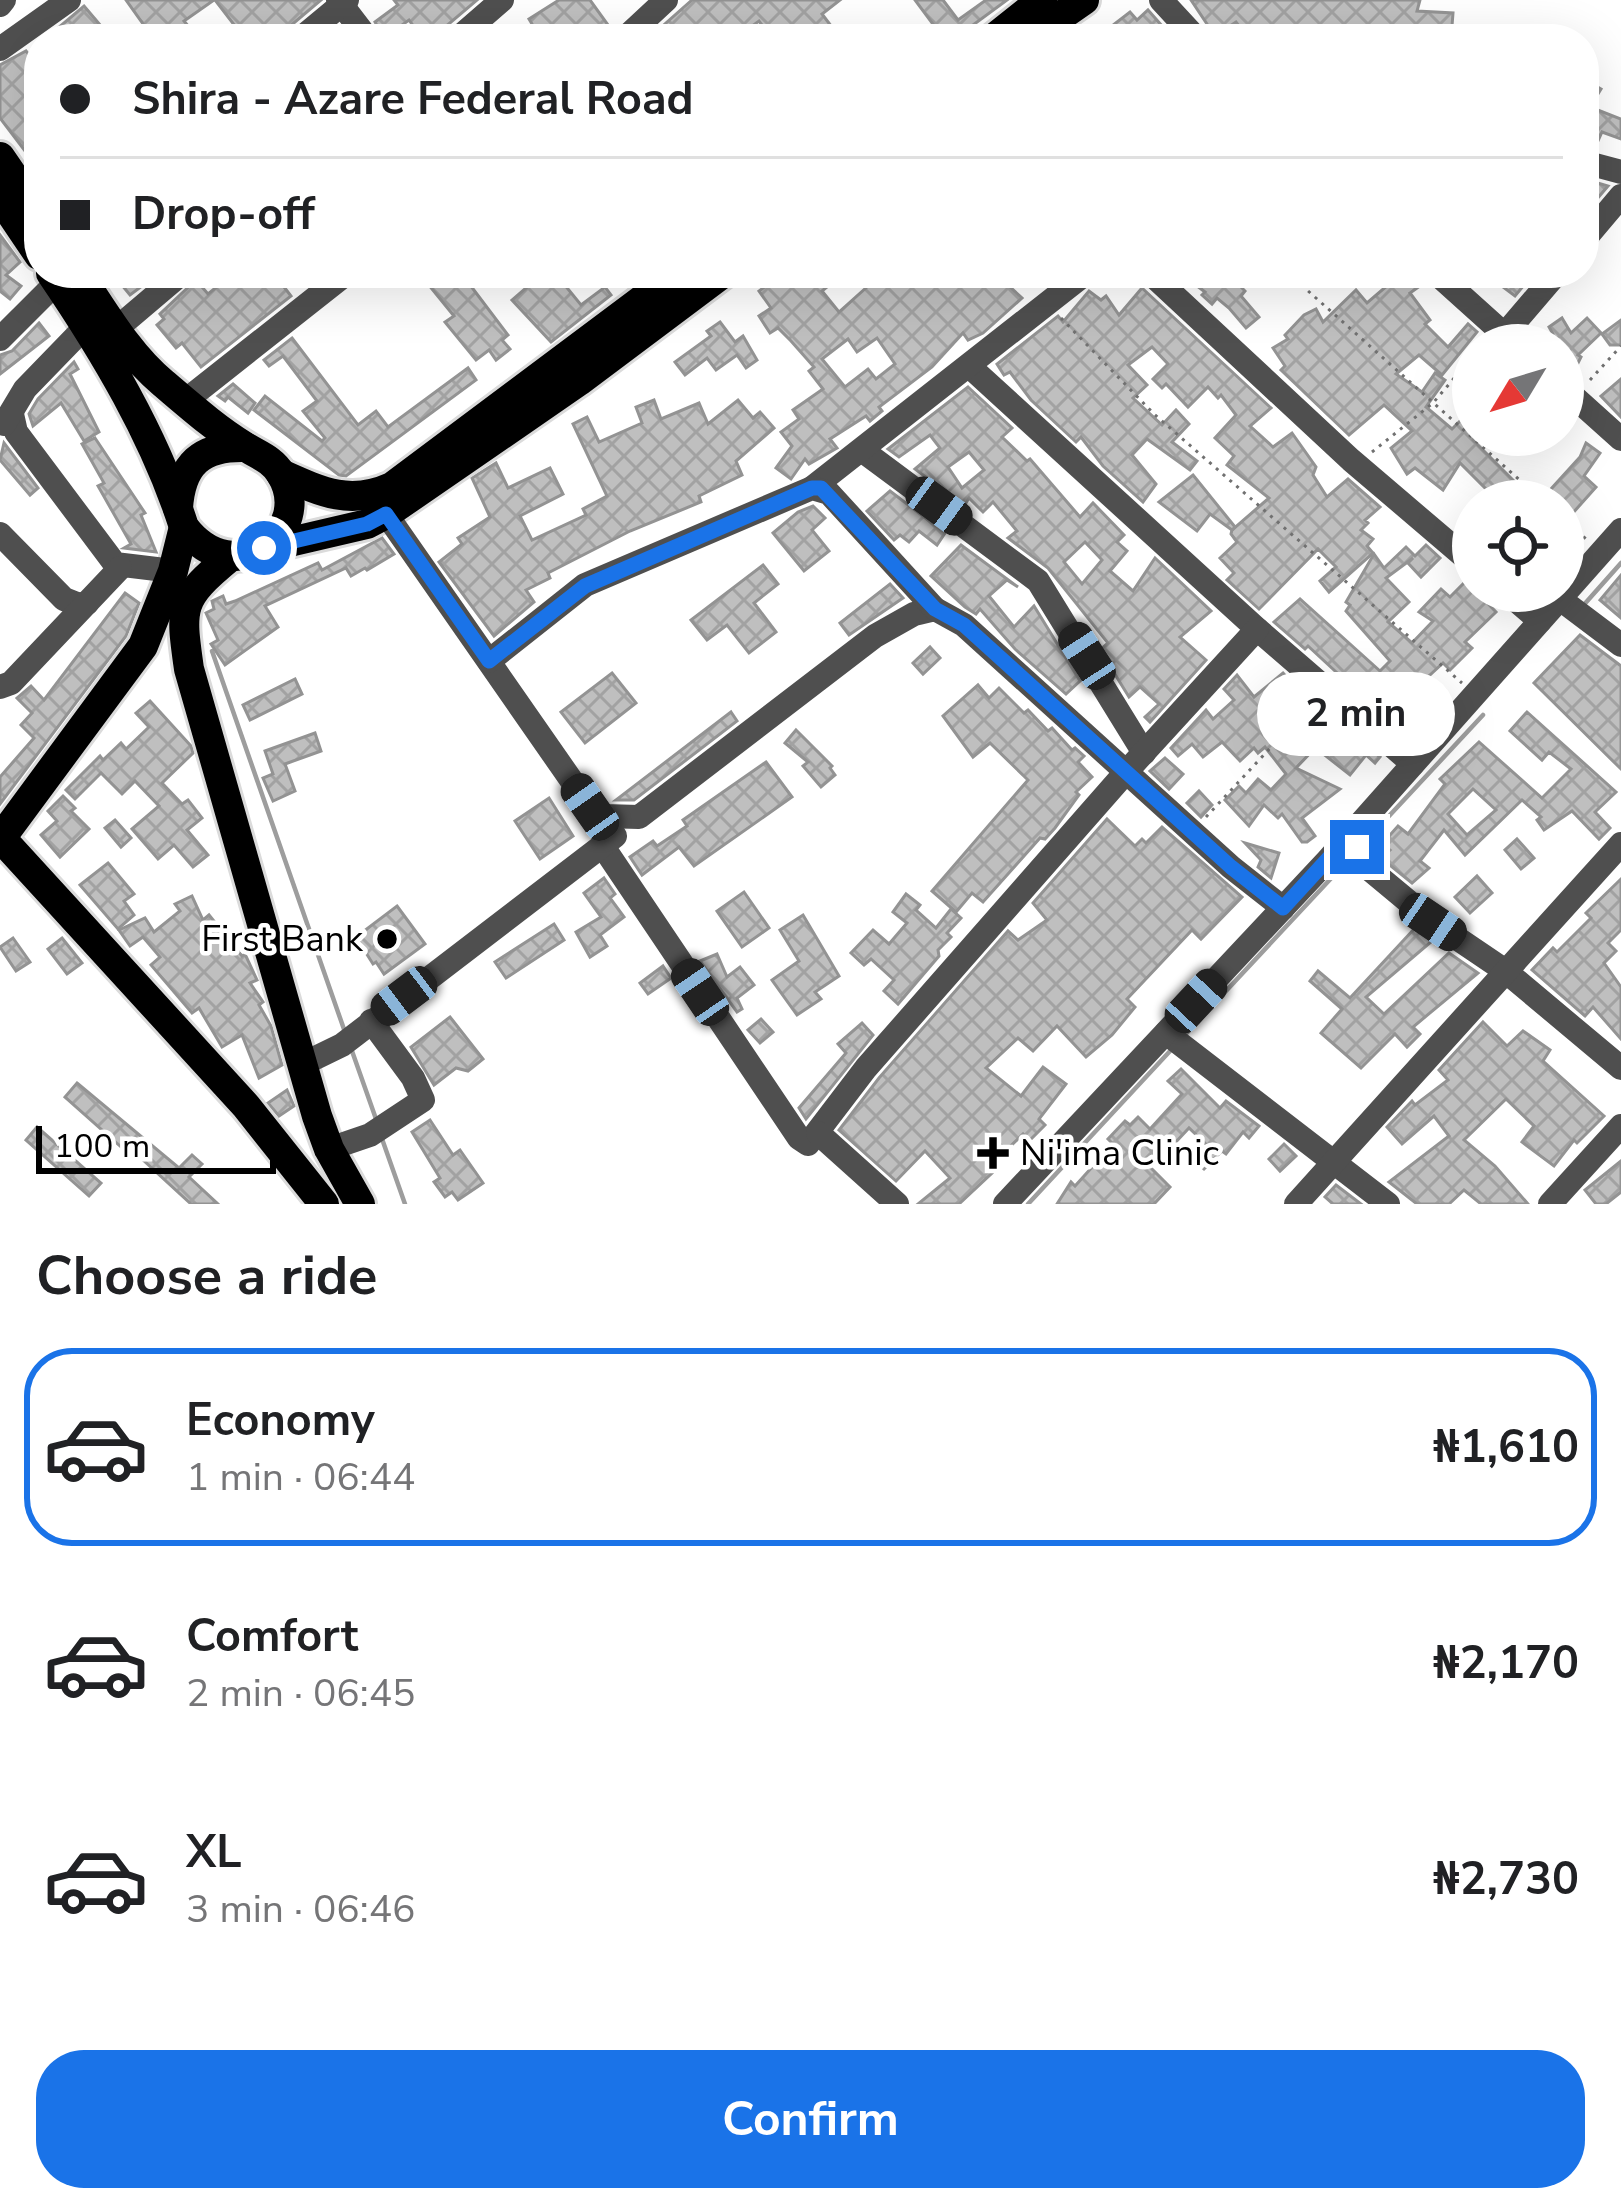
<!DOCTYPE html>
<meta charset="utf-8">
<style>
body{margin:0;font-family:"Nunito Sans",sans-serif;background:#f6f6f6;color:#202124;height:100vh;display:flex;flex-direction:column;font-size:45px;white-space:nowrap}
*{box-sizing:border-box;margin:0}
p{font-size:39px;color:#757577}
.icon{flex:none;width:66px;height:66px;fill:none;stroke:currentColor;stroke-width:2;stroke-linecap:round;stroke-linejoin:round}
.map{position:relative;height:1204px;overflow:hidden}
.side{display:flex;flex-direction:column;background:#fff;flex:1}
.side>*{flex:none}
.top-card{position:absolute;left:24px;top:24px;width:1575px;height:264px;border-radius:48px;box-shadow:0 12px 48px #0002;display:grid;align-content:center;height:264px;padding:0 36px;background:#fff}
.needle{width:78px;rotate:232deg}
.tools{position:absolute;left:1452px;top:324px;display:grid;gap:24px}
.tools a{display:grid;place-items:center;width:132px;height:132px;border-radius:50%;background:#fff;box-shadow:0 12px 48px #0002;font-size:60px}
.scale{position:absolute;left:36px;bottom:30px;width:240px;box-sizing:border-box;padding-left:12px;border:6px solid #000;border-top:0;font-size:33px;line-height:42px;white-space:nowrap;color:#000;-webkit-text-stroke:9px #fff;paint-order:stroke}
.end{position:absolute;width:54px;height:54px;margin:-27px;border:15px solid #1a73e8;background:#fff;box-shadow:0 0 0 6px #fff}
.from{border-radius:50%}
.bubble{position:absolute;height:84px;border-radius:42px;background:#fff;box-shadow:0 12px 48px #0002;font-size:39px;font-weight:700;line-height:84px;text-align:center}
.car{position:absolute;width:36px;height:72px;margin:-36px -18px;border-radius:15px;box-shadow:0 0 9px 3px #0007;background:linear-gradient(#222 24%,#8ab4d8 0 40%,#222 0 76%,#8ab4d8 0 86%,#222 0)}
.top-card b{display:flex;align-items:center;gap:42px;height:114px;font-size:45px}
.top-card b+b{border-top:3px solid #e0e0e0}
.top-card i{width:30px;height:30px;background:#202124}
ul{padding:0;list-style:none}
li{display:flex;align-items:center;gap:36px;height:198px;margin:0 24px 18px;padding:0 12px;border:6px solid transparent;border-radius:48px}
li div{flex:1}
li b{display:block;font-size:45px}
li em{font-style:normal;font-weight:700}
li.active{border-color:#1a73e8}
li>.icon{width:108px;height:108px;stroke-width:1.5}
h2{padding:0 36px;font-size:54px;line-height:144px}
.button{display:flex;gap:24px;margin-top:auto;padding:24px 36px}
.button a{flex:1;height:138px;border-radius:48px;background:#1a73e8;color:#fff;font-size:48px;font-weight:700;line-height:138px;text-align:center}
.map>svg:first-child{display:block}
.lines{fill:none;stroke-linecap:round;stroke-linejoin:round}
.stream{stroke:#9d9d9d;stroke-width:4.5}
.building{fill:url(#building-cross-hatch);stroke:#939393;stroke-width:3;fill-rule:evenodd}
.major-casing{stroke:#dbdbdb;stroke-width:36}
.path{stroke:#717171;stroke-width:3;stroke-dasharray:3 6;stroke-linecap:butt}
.minor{stroke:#4f4f4f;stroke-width:24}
.major{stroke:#000;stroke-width:30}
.route{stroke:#1a73e8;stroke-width:15}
.poi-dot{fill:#000;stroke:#fff;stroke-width:4.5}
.labels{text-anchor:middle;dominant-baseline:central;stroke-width:9;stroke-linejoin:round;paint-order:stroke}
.poi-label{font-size:36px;fill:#000;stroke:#fff;text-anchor:end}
</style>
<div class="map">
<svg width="1621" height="1204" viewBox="0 0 1621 1204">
<defs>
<pattern id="building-cross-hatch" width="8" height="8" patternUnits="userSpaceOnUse" patternTransform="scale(3)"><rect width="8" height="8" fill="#bfbfbf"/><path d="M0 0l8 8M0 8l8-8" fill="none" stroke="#a2a2a2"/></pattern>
</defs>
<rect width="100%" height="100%" fill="#fff"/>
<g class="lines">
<g class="stream">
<polyline points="1581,608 1621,563"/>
<polyline points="212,651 346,1035"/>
<polyline points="1363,844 1483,715"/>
<polyline points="1183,1037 1351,857"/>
<polyline points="352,1051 376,1119"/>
<polyline points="381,1136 405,1204"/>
<polyline points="1028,1204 1171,1050"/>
</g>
</g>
<g class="building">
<polygon points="126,0 214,0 184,21 199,39 138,39 148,31"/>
<polygon points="215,0 321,0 289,27 284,39 245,39"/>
<polygon points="394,0 477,0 431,39 423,39 409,20 384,38 375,22 398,5"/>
<polygon points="559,0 590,0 611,29 596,39 541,39 529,19"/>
<polygon points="692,0 840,0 822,14 841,39 772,39 759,21 734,39 648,39"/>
<polygon points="915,0 943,0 958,20 986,0 1007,0 954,39 944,39"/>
<polygon points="1191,0 1420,0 1417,11 1453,13 1451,39 1380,39 1381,35 1308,27 1321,39 1249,39 1236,22 1215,36"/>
<polygon points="84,6 112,39 66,39 57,29"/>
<polygon points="1148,10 1170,35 1166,39 1095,39 1130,12 1137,20"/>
<polygon points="26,51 39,67 39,114 26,124 39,141 25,151 0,118 0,65"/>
<polygon points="1584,79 1601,89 1590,107 1621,119 1621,139 1602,132 1597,143 1584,138"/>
<polygon points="1584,179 1608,186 1585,213 1584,212"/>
<polygon points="0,235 20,262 6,275 21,286 10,299 0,291"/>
<polygon points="112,273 131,273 142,286 130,295"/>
<polygon points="234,273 295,273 281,283 291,296 201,367 182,343 176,348 157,325 164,319 160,314 196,280 208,294"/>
<polygon points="419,273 440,273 446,281 461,273 508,335 502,340 510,349 496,360 489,350 476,360 445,322 454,316"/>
<polygon points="526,273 555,273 581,305 605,287 611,295 551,342 512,300 533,282"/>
<path d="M783 273H844L822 291 839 312 868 286 860 273H995L1022 298 983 333 968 340 963 333 932 367 879 407 882 411 870 421 866 416 830 439 837 448 809 464 805 459 791 479 776 468 792 446 781 432 799 419 793 410 823 389 809 371 814 367 791 341 778 328 770 333 759 316 771 308 759 291ZM877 338 895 364 876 379 868 369 845 387 822 359 848 339 857 352Z"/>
<polygon points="1180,273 1227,273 1245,291 1241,296 1259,317 1246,328 1229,308 1217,298 1212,304 1202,295 1205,292"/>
<polygon points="1390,273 1410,273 1420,286 1410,293 1430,320 1425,324 1448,347 1468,324 1477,332 1442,375 1419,355 1396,374 1422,392 1435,373 1445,380 1426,407 1452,429 1473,408 1473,440 1534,501 1498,501 1460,463 1443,490 1415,468 1407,474 1391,448 1412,431 1384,405 1349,435 1281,370 1285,366 1273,348 1288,339 1285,335 1304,315 1316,309 1323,322 1356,290 1367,303 1395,279"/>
<polygon points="1513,273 1534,273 1515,296 1503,287"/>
<polygon points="1142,288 1271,408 1250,426 1273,447 1292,433 1316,467 1313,475 1327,497 1348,479 1380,507 1365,520 1368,523 1361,530 1373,539 1367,546 1373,553 1329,592 1320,581 1336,567 1318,549 1259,609 1227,580 1234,573 1220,558 1237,542 1231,534 1232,530 1269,498 1227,465 1234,456 1215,438 1236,415 1221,395 1218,398 1208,387 1188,407 1166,384 1162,388 1153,379 1168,364 1152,347 1128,365 1147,385 1133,398 1162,425 1176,410 1189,424 1172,442 1197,461 1190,470 1147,439 1132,455 1156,484 1143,502 1103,466 1081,437 1076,442 1031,400 1010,372 1004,375 997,364 1058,316 1063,322 1089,291 1101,300 1106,296 1119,315"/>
<polygon points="1562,318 1571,333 1587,318 1601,333 1578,355 1581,357 1575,369 1568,365 1563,370 1563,345 1547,345 1553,334 1549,327"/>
<polygon points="1621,320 1621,345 1610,345 1602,334"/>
<polygon points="720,322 735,342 743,336 757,360 746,368 737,355 716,370 707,358 685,375 675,362 711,336 707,331"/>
<polygon points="39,323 49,336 0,374 0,355 12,351"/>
<polygon points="292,338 358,425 376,411 388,427 468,368 476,380 346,476 339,475 254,410 265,396 322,441 325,438 303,411 317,401 283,356 269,366 264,360"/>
<polygon points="74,362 78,369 70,374 99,432 84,441 61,403 33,426 29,414 38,399"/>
<polygon points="1621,379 1621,417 1601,396"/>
<polygon points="233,384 255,403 248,413 228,397 225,401 218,396"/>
<path d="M968 387 1012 428 1002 437 1027 461 1030 459 1080 517 1093 503 1124 535 1117 542 1127 551 1110 571 1133 591 1155 558 1211 611 1180 637 1206 660 1150 722 1145 717 1159 704 1140 687 1129 697 1100 650 1108 643 1048 568 1008 538 1017 531 993 502 983 512 969 498 964 506 915 469 940 448 930 435 899 457 888 449ZM969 452 984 470 962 488 948 467ZM1085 542 1102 560 1082 584 1064 562Z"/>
<polygon points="654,400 661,419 699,403 708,424 738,400 753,418 760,412 774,428 736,461 742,475 699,496 701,502 630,531 548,573 550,578 526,590 534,602 494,636 439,562 462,544 458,538 490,517 472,478 496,463 508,488 550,468 563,494 520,516 532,540 586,515 583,509 607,496 573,424 587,417 599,442 642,423 636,407"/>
<polygon points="95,438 145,513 141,515 156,552 124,548 131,544 98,486 104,483 82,444"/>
<polygon points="4,443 38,488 30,495 0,460"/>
<polygon points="1586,443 1600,453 1584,476 1596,487 1564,523 1580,539 1571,549 1563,541 1563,501 1540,501 1580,457"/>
<polygon points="1193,475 1235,527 1232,530 1210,514 1197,531 1159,502"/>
<polygon points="890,491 945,533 937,545 919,531 909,542 900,535 894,540 867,511"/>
<polygon points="813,506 825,518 812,530 829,551 804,571 773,533 798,512"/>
<polygon points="382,538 394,554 367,570 365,568 351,576 346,568 265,606 278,627 225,665 211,644 218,640 206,613 214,609 212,601 223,596 226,604 235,601 318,563 322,570"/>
<polygon points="961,545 1018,587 1007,580 989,596 1014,627 1034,606 1080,681 1066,694 1015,649 980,609 976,614 965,607 931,576"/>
<polygon points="1426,545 1440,558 1421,577 1408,563 1413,558 1386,578 1409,602 1388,622 1412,643 1433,621 1419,612 1441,589 1450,597 1466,581 1496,612 1465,642 1472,648 1450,670 1443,663 1417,687 1424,693 1414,706 1418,709 1400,731 1308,646 1305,649 1274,622 1300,599 1380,671 1390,661 1346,611 1350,605 1346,602 1374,554 1384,568 1406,547 1415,556"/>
<polygon points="763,565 778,584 754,603 776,632 749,653 727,625 707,640 691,620"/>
<polygon points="1621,575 1621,618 1600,600"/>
<polygon points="890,584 903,598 849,635 840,623"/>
<polygon points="125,593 139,603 126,636 0,804 0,777 34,738 21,725 32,713 17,698 31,686 44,700"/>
<polygon points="1580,635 1621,666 1621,769 1534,683"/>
<polygon points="930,647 940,658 923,674 913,663"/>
<polygon points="612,673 636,703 585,743 561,712"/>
<polygon points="1283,673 1308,701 1286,721 1315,748 1296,768 1340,789 1302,818 1315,836 1307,842 1302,842 1282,814 1278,818 1264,805 1249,826 1225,800 1239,786 1246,793 1258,779 1271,790 1286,774 1265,747 1258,753 1254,748 1240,761 1222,742 1203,757 1192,744 1178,756 1171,748 1206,710 1213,719 1234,700 1224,689 1237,675 1254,697"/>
<polygon points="295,679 302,694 250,720 243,705"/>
<polygon points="978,685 989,698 999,688 1024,713 1028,710 1048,731 1052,728 1072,750 1075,748 1084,756 1078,762 1092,777 1076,792 1079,795 1055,828 1045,839 1040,838 983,902 972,893 956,912 932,891 1028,780 990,743 973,757 943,716"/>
<polygon points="150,701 191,746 193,753 162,783 182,804 188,800 202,818 187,830 208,855 193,867 174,845 158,859 132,829 159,806 135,781 122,794 101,773 75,799 66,790 100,756 103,760 121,743 126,749 149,727 136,713"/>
<polygon points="1322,707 1380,757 1375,763 1366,755 1350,775 1312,745 1328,724 1316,714"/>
<polygon points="731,712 737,721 634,800 616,800"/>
<path d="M1527 712 1616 792 1595 812 1610 828 1599 839 1572 811 1544 830 1537 820 1541 817 1522 800 1465 855 1444 830 1420 861 1429 868 1412 883 1381 858 1390 850 1382 844 1398 826 1408 834 1445 784 1440 779 1479 742 1542 798 1571 769 1549 752 1542 760 1510 731ZM1473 789 1496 810 1467 835 1448 814Z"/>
<polygon points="796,730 832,766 830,768 835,775 821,787 803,766 808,762 785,743"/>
<polygon points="315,733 321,751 285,764 295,791 273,801 263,778 273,774 265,751"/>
<polygon points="1165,758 1183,774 1169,789 1150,771"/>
<polygon points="766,762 792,797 694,866 679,847 642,875 630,857 653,841 657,846 687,826 683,820"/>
<polygon points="1199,791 1212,805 1201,817 1187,803"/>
<polygon points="63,796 75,808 71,811 89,829 60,857 41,835 57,821 48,811"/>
<polygon points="549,798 573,836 540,859 515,821"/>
<polygon points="1107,819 1135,846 1142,839 1146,843 1162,827 1242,897 1201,939 1192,930 1127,999 1135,1007 1112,1035 1086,1057 1057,1026 1033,1051 1018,1038 986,1068 1021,1096 1043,1067 1066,1084 1039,1119 1045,1125 1029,1141 1023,1134 988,1168 992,1173 959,1204 918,1204 950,1178 925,1151 896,1181 839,1130 879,1078 1008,931 1018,940 1047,920 1033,903"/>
<polygon points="115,820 131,838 121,847 105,828"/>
<polygon points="1517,839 1534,858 1521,869 1505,850"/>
<polygon points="1245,843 1279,853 1271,878 1258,867 1261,860"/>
<polygon points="108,863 134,894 124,901 134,915 118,929 80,885"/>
<polygon points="1477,876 1492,893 1470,913 1455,897"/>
<polygon points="604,878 615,894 610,898 624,917 600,935 607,946 590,957 576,932 601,917 584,893"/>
<polygon points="1621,879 1621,930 1608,943 1616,951 1604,963 1621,987 1621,1039 1593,1007 1585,1016 1532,970 1553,948 1557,952 1591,918 1586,913"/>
<polygon points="744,892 769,928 742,947 717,911"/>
<polygon points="906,894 920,905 916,910 936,928 951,909 961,918 947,933 951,937 938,950 939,956 898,1004 884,991 894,980 871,959 864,965 851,953 873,930 889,944 907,923 893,912"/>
<polygon points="192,896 203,920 209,915 242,956 245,954 257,980 250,983 263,1002 259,1005 271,1026 282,1065 259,1078 242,1035 222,1047 199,1008 192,1013 151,965 160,957 143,937 130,946 119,930 145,918 154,932 180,911 175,904"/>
<polygon points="397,906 425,944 384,974 376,962 373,964 356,937"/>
<polygon points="803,915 839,976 815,992 821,999 797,1015 772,980 799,961 780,930"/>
<polygon points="554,924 564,940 506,978 495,962"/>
<polygon points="1415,928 1432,941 1366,997 1384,1014 1449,953 1478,973 1413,1027 1420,1034 1407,1047 1395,1034 1361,1068 1321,1033 1342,1009 1310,981 1318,971 1350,998"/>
<polygon points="13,938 30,962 16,971 0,947"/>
<polygon points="62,938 82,963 67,974 48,949"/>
<polygon points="717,954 727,977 740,967 754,985 737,998 742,1009 737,1012 700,961"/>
<polygon points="663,966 671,978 648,994 640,983"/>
<polygon points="450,1017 483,1059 468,1071 456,1068 434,1085 411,1047"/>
<polygon points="761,1019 773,1032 760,1043 748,1030"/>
<polygon points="1483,1022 1507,1046 1523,1031 1550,1050 1543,1061 1604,1116 1577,1143 1574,1140 1554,1166 1522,1142 1534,1126 1506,1099 1464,1140 1495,1166 1528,1204 1481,1204 1464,1190 1449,1204 1417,1204 1389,1182 1449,1136 1434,1116 1402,1144 1387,1127 1412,1101 1415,1105 1448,1080 1439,1070"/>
<polygon points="862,1023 873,1035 806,1119 799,1108 846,1053 838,1044"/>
<polygon points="1181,1069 1220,1108 1226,1101 1259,1126 1249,1138 1243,1132 1226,1154 1222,1151 1204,1169 1195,1161 1209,1147 1189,1128 1174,1144 1168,1139 1147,1164 1170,1187 1154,1204 1057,1204 1071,1182 1075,1186 1113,1144 1108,1139 1125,1121 1130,1125 1138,1117 1150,1129 1182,1094 1168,1081"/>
<polygon points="77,1083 179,1168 192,1155 202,1164 189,1177 218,1204 191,1204 131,1149 128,1153 65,1097"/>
<polygon points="287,1090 294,1106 279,1116 268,1103"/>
<polygon points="430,1120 453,1155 460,1150 483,1183 458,1200 452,1192 445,1197 434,1182 440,1178 412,1132"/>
<polygon points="37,1127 101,1183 89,1196 26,1140"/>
<polygon points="1284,1144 1296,1156 1280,1171 1269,1159"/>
<polygon points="1621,1161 1621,1192 1606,1204 1596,1204 1585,1190"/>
<polygon points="1336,1185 1361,1204 1333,1204 1325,1197"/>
</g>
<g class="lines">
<g class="major-casing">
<g id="major">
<polyline points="993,39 1042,0"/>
<polyline points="1028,39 1084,0"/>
<polyline points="0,157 39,214"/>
<polyline points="0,197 39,255"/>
<path d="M51 273C104 351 155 436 184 527 235 594 316 531 281 474 272 459 258 455 244 446 216 429 189 405 163 383 127 353 104 311 78 273"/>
<path d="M281 474C321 492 350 506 392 487L678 273"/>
<path d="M178 508C181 464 201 446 245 447"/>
<polyline points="184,527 173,571 143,646 1,838 246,1106 324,1204"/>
<polyline points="264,548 367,524 386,514 579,381 723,273"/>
<path d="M230 557C179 599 180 606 189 669L317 1116 329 1149 360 1204"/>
</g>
</g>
<g class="path">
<polyline points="1288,273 1543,501"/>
<polyline points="1061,318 1154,414 1462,683"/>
<polyline points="1590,380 1621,346"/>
<polyline points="1372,452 1433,403 1473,356"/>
<polyline points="1563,519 1586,539"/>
<polyline points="1206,817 1314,701"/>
</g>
<g class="minor">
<polyline points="338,0 368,39"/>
<polyline points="1161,0 1197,39"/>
<polyline points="0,5 4,0"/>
<polyline points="300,39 347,0"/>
<polyline points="457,39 502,0"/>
<polyline points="624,39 666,0"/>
<polyline points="0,49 69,0"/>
<polyline points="1584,162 1621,172"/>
<polyline points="1584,240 1621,196"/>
<polyline points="1150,273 1351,460 1473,564"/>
<polyline points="1436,273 1516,345"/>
<polyline points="116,329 182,273"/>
<polyline points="1504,335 1557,273"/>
<polyline points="0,339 57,282"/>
<polyline points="969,366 1257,629 1413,764"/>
<polyline points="1563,387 1621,439"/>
<polyline points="185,401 347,273"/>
<polyline points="12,414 16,432 115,564 173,571"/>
<polyline points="4,424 25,389 87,325"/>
<polyline points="863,451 1038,581 1144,753"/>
<polyline points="812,488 1086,273"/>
<polyline points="386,514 590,807 604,816 639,817 875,636 914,614 935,609 964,625 1231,867 1283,908"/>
<polyline points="0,534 64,599 79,605 87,603"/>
<polyline points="1505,591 1540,621"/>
<polyline points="1560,599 1621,645"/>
<polyline points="489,661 585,585 812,488 829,493 935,609"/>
<polyline points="0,687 11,683 120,568"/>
<polyline points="1347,838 1357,847 1362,863 1433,922 1504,970 1621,1068"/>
<polyline points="602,845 799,1138 808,1144 866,1068 1126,772 1257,629"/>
<polyline points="1166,1033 1388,1204"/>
<polyline points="303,1064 342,1045 615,836"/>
<polyline points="818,1133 897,1204"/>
<polyline points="329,1149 370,1135 423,1100 413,1078 371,1021"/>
<polyline points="1005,1204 1327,861 1621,530"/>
<polyline points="1296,1204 1621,844"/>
<polyline points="1550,1204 1621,1126"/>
</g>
<use href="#major" class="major"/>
</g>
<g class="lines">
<polyline class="route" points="264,548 367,524 386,514 489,661 585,586 812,488 821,488 935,609 964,625 1231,867 1283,908 1347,838 1357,847"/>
</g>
<g class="poi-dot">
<circle cx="387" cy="939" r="12"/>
<path d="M987 1135h12v12h12v12h-12v12h-12v-12h-12v-12h12z"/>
</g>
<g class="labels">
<g class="poi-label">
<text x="363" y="939">First Bank</text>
<text x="1020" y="1153" text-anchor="start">Ni'ima Clinic</text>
</g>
</g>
</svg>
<div class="tools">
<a><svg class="needle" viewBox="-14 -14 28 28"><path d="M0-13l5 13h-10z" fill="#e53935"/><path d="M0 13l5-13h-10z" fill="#757577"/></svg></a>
<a><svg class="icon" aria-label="locate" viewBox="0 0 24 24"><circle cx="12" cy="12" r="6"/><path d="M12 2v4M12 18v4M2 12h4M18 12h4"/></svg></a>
</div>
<div class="scale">100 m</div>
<i class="end from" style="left:264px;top:548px"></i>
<i class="end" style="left:1357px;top:847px"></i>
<div class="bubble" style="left:1257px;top:672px;width:198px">2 min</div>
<i class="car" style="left:939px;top:506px;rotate:126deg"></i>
<i class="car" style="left:1087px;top:656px;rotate:327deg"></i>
<i class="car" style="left:590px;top:807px;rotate:325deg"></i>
<i class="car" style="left:1433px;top:922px;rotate:124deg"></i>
<i class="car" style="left:700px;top:992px;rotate:326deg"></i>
<i class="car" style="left:404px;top:996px;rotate:233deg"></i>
<i class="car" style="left:1196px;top:1001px;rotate:43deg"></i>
<div class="top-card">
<b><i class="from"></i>Shira - Azare Federal Road</b>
<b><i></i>Drop-off</b>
</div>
</div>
<section class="side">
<h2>Choose a ride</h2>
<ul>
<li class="active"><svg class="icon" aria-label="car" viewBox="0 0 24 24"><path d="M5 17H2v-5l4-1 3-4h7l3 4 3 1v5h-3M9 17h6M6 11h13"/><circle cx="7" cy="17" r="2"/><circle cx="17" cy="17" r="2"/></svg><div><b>Economy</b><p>1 min · 06:44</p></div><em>₦1,610</em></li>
<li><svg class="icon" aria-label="car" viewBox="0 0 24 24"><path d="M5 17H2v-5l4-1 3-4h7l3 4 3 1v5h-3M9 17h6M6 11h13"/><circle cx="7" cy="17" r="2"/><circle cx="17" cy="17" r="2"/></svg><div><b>Comfort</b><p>2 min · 06:45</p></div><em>₦2,170</em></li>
<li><svg class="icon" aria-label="car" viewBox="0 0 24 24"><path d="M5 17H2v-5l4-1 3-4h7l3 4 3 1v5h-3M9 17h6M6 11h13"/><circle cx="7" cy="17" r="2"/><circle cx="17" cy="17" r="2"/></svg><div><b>XL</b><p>3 min · 06:46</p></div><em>₦2,730</em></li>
</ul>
<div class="button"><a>Confirm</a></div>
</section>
